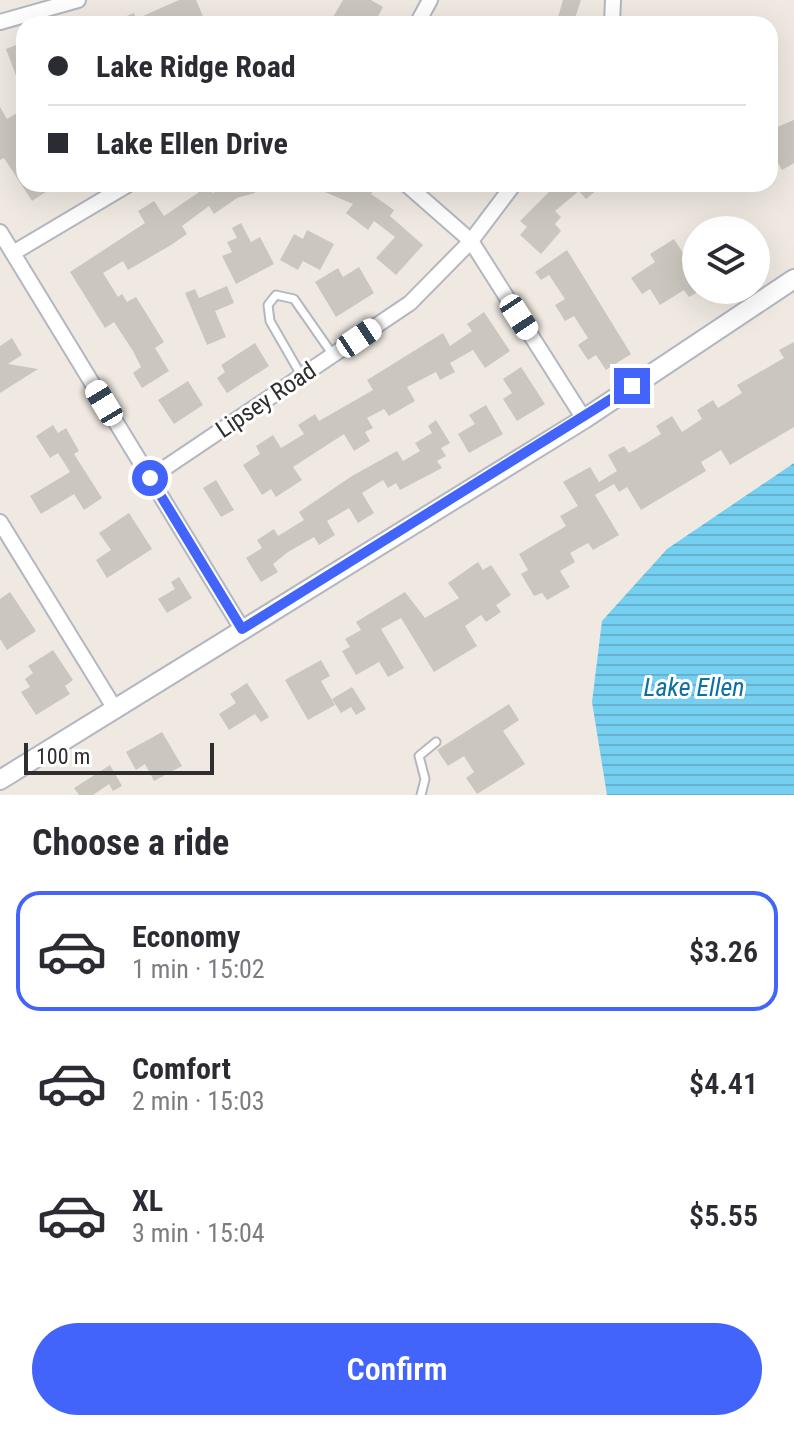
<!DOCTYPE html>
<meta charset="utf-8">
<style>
body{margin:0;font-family:"Roboto Condensed",sans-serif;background:#f7f7f7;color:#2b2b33;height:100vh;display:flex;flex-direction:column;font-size:30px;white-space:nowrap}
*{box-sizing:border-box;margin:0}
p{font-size:26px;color:#7c7c81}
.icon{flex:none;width:44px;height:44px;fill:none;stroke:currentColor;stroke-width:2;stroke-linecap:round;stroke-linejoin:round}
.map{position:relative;height:795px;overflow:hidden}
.sheet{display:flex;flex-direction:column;background:#fff;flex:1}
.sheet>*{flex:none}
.top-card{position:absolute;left:16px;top:16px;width:762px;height:176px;border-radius:24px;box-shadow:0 8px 32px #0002;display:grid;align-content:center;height:176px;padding:0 32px;background:#fff}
.controls{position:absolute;left:682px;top:216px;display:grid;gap:16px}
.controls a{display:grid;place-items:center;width:88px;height:88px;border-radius:50%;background:#fff;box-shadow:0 8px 32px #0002;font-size:40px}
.scale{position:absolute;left:24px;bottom:20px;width:190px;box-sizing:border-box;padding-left:8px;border:4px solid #2e2e2e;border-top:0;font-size:22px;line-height:28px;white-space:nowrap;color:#2e2e2e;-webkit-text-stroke:6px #fff;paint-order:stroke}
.end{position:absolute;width:36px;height:36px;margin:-18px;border:10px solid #4264fb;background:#fff;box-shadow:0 0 0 4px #fff}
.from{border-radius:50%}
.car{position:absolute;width:24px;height:48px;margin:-24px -12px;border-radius:10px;box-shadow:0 0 6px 2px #0007;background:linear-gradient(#fff 24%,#345 0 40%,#fff 0 76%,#345 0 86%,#fff 0)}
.top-card b{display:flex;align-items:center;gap:28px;height:76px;font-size:30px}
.top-card b+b{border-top:2px solid #e1e1e2}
.top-card i{width:20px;height:20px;background:#2b2b33}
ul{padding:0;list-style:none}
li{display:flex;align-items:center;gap:24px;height:120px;margin:0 16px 12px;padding:0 16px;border:4px solid transparent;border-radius:24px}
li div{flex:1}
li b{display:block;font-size:30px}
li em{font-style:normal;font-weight:600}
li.active{border-color:#4264fb}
li>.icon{width:72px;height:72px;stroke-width:1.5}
h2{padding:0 32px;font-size:36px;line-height:96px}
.button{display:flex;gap:16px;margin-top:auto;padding:16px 32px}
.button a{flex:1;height:92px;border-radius:48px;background:#4264fb;color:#fff;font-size:32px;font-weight:600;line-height:92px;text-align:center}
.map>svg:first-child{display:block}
.water{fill:url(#water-rules)}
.building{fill:#cbc7bf}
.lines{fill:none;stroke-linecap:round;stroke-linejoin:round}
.service-casing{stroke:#b4b7c1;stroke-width:11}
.minor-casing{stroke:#b4b7c1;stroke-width:18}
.tertiary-casing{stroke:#b4b7c1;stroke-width:22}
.service{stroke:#fff;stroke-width:7}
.minor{stroke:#fff;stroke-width:14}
.tertiary{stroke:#fff;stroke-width:18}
.route{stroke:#4264fb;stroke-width:10}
.labels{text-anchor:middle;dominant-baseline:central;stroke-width:6;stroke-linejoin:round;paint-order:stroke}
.street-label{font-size:24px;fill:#2e2e2e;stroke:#fff}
.water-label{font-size:26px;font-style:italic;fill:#0d6fa3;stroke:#fff}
</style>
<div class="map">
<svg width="794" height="795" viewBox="0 0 794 795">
<defs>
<pattern id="water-rules" width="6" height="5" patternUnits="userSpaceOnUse" patternTransform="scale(2)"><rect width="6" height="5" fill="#75cff0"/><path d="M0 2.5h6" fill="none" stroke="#66b2ce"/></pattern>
</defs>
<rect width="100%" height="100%" fill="#efe9e1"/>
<polygon class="water" points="794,463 794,795 607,795 592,702 602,621 667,549"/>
<g class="building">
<polygon points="179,0 196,0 205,21 198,24 107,24 134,13 136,19"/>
<polygon points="343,0 371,0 383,7 374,24 329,24"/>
<polygon points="563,0 581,0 573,24 556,24"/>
<polygon points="24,42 24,94 23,94 6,49"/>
<polygon points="0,107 7,119 20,111 24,117 24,184 58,184 32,201 4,158 0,160"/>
<polygon points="794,120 794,163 782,170 770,150 770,130"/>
<polygon points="227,184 252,184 255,193 237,198 214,214 209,206 182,226 187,234 171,245 128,270 123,261 103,273 118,297 122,294 127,302 136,297 164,342 155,348 169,371 142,388 133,373 141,367 133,351 114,322 105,328 70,272 145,223 138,211 154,201 164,216 208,186 213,193"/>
<polygon points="306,184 379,184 371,194 394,210 390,216 423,245 396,275 376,258 395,237 374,221 368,230 346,213 353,204"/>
<polygon points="557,184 604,184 586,199 579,191 555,211 561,217 555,224 561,231 541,254 520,235 527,227 520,221"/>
<polygon points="241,223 251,242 260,237 274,264 236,284 222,256 232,252 227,242 237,238 232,228"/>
<polygon points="307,230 334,244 320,270 303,261 298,270 280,260 294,234 303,239"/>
<polygon points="674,239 696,273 696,293 689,297 684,290 660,305 650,289 642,294 631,278 655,262 650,254"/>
<polygon points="567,250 631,354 606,370 596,355 588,360 578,345 588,338 574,316 565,321 555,305 565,299 549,275 541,280 535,272"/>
<polygon points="359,267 374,293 336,317 315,282 338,268 343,277"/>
<polygon points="227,286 234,303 215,311 226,337 207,345 185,293 195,289 199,298"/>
<polygon points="484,312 510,351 485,368 473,350 450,363 455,372 440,380 436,372 407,387 415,401 389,416 384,409 367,418 373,428 365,432 370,441 354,451 344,434 293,467 302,480 276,497 271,489 262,495 243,465 260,454 256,446 273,435 281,448 304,434 298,425 315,414 319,421 373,390 367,380 443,333 450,346 472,331 467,324"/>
<polygon points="12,338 22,355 8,364 38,369 0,393 0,346"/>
<polygon points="794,342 794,427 730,465 721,450 701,462 706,471 641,510 627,487 619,492 614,484 595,495 619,535 593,550 588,543 570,553 575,562 560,571 570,587 547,600 542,593 534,596 521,574 528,570 519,554 566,526 560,516 578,506 563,482 590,467 599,482 617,471 608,455 624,446 629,453 638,448 661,434 656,426 672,416 682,432 702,419 697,410 713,400 718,408 742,393 737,385 784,358 779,350"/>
<polygon points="255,343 269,366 227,393 217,378 225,372 221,365"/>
<polygon points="521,367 545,404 517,421 503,399 512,393 503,379"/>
<polygon points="188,381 203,405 174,424 158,400"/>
<polygon points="486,405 503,434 469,453 458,434 475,424 469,415"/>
<polygon points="436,420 450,443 441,448 446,456 437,461 442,468 400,490 396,483 388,488 383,480 362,493 374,513 358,523 349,508 327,521 335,535 319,545 314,537 288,552 273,564 278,572 261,582 246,558 262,548 257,540 274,529 278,536 304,520 299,512 352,476 397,451 403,461 420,451 415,443 432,433 428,426"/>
<polygon points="53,425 58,433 66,428 79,451 74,454 102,498 84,510 74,494 41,514 30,496 70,472 58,453 50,458 36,436"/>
<polygon points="216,480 234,510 221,517 203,488"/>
<polygon points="129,513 152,549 107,578 96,560 111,550 99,533"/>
<polygon points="478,562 483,570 491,565 511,595 496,605 501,612 486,622 481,615 465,626 477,646 434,672 401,618 381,629 404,668 388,677 379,662 356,675 342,651 350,647 345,639 361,630 356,622 405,592 425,618 459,598 448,583"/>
<polygon points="179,577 192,598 167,613 158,599 175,589 171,582"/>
<polygon points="10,592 36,631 7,650 0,639 0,599"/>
<polygon points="53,650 73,680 65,686 70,694 36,715 21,692 30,687 25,679 33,673 28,666"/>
<polygon points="321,660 330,676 321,681 335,705 308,720 285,680"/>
<polygon points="247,683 269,717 261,722 255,714 229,730 219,714 236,703 230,694"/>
<polygon points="352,687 366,709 356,715 351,707 341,713 332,699"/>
<polygon points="509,704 519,720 503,731 525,764 477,794 466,778 474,772 464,756 448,766 437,750"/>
<polygon points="162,732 182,766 154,781 145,764 136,770 126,752"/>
<polygon points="110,765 122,786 113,791 109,784 93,795 79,795 74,788"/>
</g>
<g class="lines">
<g class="service-casing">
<g id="service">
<polyline points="301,375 270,321 268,305 276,295 294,299 333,355"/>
<polyline points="421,795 425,779 419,756 436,742"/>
</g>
</g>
<g class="minor-casing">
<g id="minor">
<polyline points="0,22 78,0"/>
<polyline points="417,24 430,0"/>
<polyline points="612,24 613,0"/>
<polyline points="406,184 471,241 584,419"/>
<polyline points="0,232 242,629"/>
<polyline points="13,253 129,184"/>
<polyline points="150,478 410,303 471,241 514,184"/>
<polyline points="0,522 115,709"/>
</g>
</g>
<g class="tertiary-casing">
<polyline id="tertiary" points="0,780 584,419 794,279"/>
</g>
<use href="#service" class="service"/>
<use href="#minor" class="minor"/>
<use href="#tertiary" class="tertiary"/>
</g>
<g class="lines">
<polyline class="route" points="150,478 242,629 632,386"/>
</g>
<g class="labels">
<g class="street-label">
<text transform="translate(266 400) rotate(-34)">Lipsey Road</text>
</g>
<g class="water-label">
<text x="694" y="687">Lake Ellen</text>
</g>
</g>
</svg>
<div class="controls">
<a><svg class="icon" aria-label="layers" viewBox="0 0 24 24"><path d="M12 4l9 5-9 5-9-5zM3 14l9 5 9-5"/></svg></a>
</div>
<div class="scale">100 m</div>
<i class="end from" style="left:150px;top:478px"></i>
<i class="end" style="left:632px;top:386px"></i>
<i class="car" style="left:519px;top:317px;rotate:147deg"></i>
<i class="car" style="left:359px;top:338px;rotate:56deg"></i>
<i class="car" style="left:104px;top:403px;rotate:329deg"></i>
<div class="top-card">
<b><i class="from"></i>Lake Ridge Road</b>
<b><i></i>Lake Ellen Drive</b>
</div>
</div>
<section class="sheet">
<h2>Choose a ride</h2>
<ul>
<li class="active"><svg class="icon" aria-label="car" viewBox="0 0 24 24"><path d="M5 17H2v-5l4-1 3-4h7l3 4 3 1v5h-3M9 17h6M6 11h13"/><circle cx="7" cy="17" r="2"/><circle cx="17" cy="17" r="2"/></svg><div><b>Economy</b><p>1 min · 15:02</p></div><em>$3.26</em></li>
<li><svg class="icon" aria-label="car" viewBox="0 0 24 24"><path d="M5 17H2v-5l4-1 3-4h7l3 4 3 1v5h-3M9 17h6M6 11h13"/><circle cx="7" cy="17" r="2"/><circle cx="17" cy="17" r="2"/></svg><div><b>Comfort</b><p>2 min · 15:03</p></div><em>$4.41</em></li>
<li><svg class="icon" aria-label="car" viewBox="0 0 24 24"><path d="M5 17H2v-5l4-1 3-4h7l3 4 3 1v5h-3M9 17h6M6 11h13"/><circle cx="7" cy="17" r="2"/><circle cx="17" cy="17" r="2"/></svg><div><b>XL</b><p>3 min · 15:04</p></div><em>$5.55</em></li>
</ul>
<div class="button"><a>Confirm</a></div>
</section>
